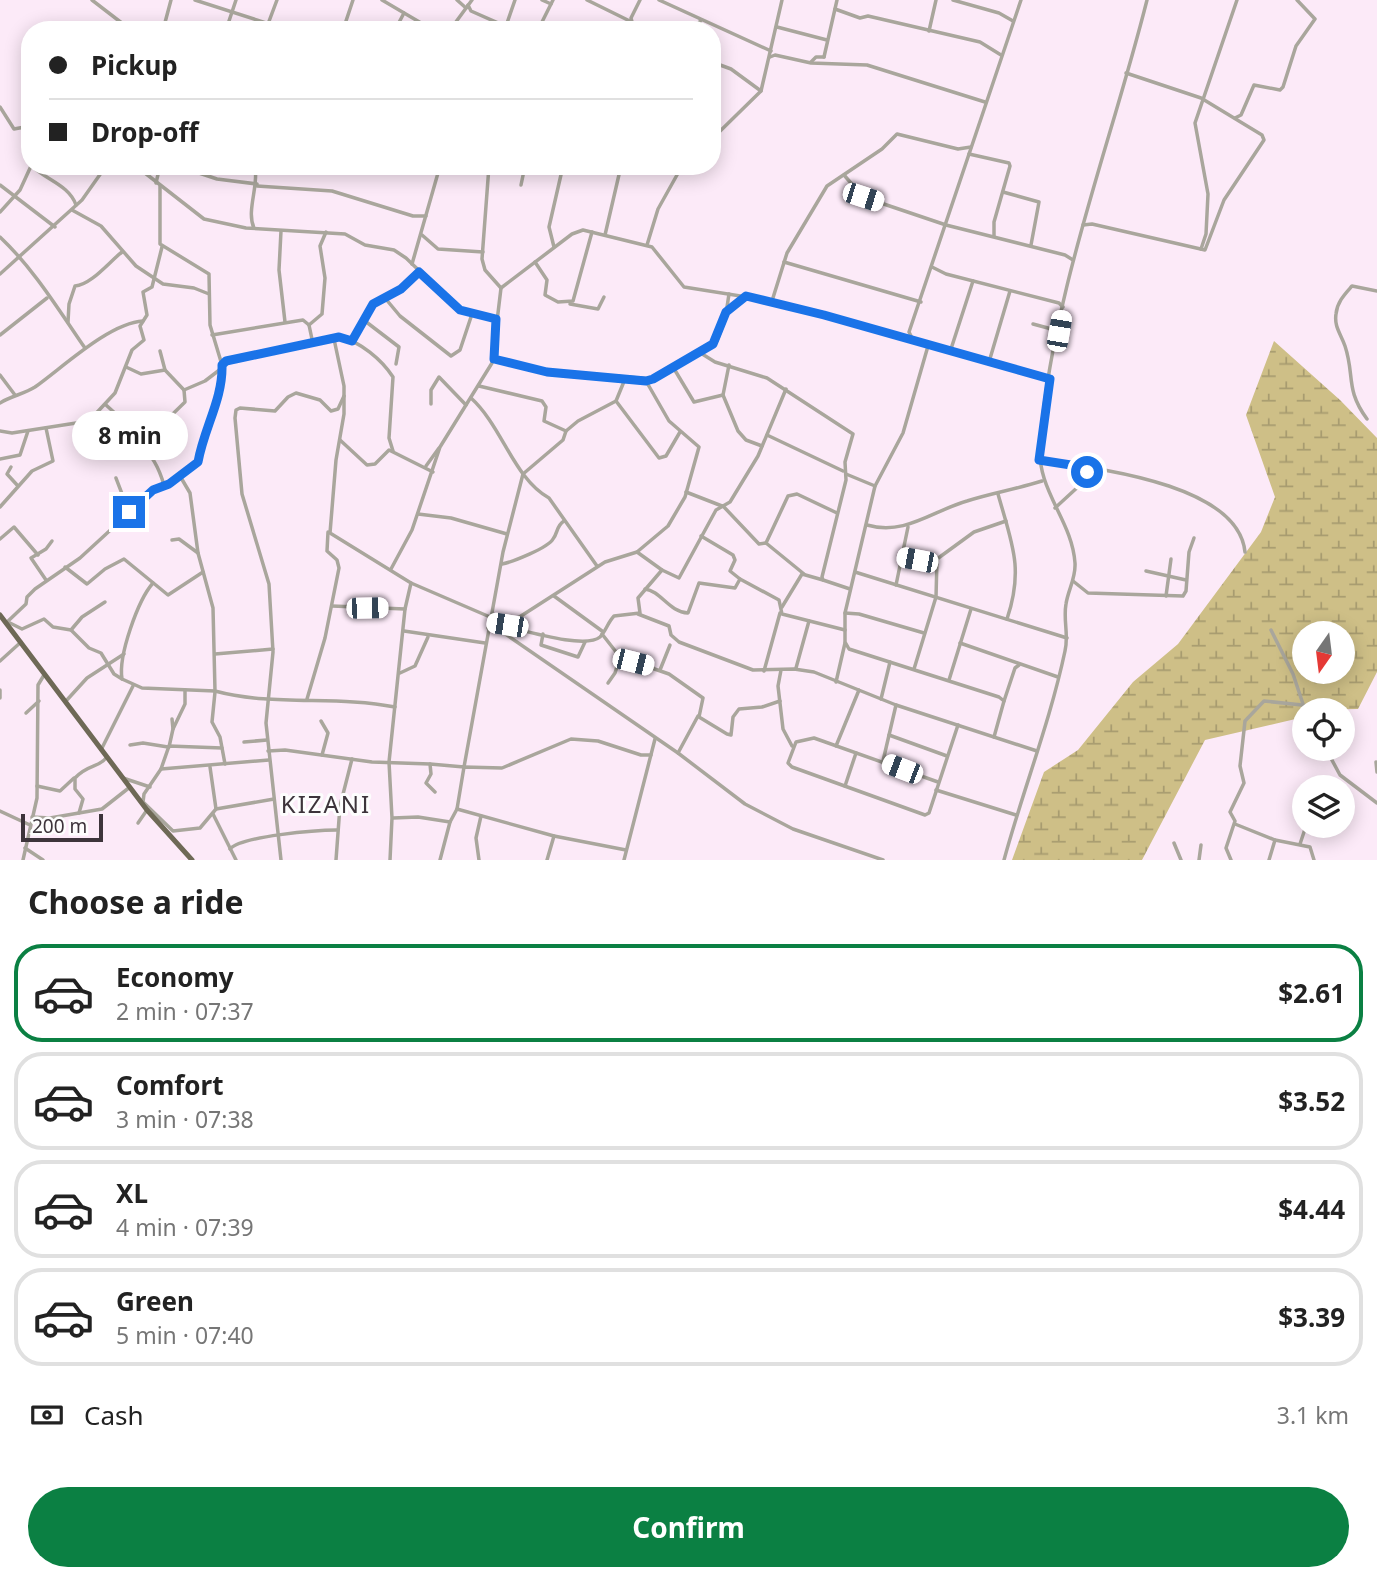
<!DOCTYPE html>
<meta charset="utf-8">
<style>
body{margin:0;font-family:"Noto Sans",sans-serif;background:#f6f6f6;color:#222;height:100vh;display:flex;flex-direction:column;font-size:26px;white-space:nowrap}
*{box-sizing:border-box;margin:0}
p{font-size:23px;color:#767676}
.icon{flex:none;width:38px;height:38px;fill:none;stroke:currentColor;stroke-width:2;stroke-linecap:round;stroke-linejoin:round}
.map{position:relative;height:860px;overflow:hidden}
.details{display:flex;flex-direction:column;background:#fff;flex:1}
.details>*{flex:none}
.banner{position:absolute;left:21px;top:21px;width:700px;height:154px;border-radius:28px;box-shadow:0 4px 18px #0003;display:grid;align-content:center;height:154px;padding:0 28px;background:#fff}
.needle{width:46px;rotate:194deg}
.buttons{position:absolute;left:1292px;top:621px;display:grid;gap:14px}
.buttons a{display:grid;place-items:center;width:63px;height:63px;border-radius:50%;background:#fff;box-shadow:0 4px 18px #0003;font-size:35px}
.scale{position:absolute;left:21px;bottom:18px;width:82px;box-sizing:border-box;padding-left:7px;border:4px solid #3d343b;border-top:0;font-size:19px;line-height:24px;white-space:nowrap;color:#3d343b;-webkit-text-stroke:5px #fdfdfd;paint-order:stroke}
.end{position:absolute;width:32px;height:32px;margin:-16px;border:9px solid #1a73e8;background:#fff;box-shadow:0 0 0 4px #fff}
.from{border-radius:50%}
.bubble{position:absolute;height:49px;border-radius:24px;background:#fff;box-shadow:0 4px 18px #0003;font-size:23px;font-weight:700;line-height:49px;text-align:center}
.car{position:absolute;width:21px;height:42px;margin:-21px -10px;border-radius:9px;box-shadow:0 0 5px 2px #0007;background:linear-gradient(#fff 24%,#345 0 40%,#fff 0 76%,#345 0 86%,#fff 0)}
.banner b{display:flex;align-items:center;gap:24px;height:66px;font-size:26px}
.banner b+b{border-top:2px solid #e0e0e0}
.banner i{width:18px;height:18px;background:#222}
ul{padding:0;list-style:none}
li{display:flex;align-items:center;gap:21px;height:98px;margin:0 14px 10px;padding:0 14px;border:4px solid #e0e0e0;border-radius:28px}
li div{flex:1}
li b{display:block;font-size:26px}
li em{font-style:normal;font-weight:700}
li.on{border-color:#0b8043}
li>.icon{width:63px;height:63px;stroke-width:1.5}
h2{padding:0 28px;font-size:32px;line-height:84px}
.pay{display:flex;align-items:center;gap:18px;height:77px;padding:0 28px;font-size:26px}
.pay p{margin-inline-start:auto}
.primary-button{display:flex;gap:14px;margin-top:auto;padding:14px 28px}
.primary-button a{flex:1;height:80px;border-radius:42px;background:#0b8043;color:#fff;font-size:28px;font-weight:700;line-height:80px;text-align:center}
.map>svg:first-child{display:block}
.wetland{fill:url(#wetland-marsh);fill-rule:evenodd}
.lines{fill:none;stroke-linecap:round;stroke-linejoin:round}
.minor{stroke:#a9a69c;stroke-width:3.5}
.major{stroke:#6e6956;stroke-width:5}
.route{stroke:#1a73e8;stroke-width:9}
.labels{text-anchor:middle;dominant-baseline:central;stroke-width:6;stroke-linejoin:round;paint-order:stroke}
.quarter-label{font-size:24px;letter-spacing:2px;fill:#3d343b;stroke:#fdfdfd}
</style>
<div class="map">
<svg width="1377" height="860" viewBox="0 0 1377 860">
<defs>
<pattern id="wetland-marsh" width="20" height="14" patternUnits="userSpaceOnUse" patternTransform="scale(1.75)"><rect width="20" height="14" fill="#cebf87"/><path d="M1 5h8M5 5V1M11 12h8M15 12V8" fill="none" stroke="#a89c70"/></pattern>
</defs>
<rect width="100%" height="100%" fill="#fceaf8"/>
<path class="wetland" d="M1274 341 1340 400 1377 438V672L1358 709 1304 710V717L1205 740 1142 860H1012L1044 772 1078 750 1133 682 1178 644 1261 532 1275 497 1246 415ZM1304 634H1342V672H1304Z"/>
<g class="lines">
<g class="minor">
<polyline points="92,0 127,27 137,30"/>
<polyline points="195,0 288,30"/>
<polyline points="382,0 433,30"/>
<polyline points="457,0 466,8"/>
<polyline points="542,0 551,4"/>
<polyline points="587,0 648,30"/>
<polyline points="659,0 771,51"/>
<polyline points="953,0 999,13 1013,21"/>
<polyline points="1021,0 909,332 913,340 928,346 1050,379"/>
<polyline points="468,5 471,11 514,30"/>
<polyline points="835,9 860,18 868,16 980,42 1001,55"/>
<polyline points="632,22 631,18 640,0"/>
<polyline points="268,24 277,0"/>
<polyline points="506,26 515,0"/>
<polyline points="777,27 827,40"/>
<polyline points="70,30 74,23"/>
<polyline points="163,30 171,0"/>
<polyline points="226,30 236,0"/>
<polyline points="343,30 353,0"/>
<polyline points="395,30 404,13"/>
<polyline points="450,30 472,0"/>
<polyline points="538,30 553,0"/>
<polyline points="694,30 701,20"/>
<polyline points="929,31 936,0"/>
<polyline points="770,57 775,55 811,63 867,65 985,102"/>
<polyline points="824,57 837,0"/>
<polyline points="712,62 731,69 761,91"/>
<polyline points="811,62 816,57 824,57"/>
<polyline points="0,107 14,129 30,126"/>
<polyline points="1235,118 1241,115 1254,85 1280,90 1283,87 1296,46 1315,19 1297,0"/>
<polyline points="22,128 30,144"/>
<polyline points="712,139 761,91 782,0"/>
<polyline points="969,154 1009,163 1010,166 994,222 994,236"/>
<path d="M32 166C46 180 69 185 76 205"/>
<polyline points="136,166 204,219 246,228 345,234 365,245 394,250 406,258 460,310 496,319"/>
<polyline points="178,166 217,179 257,184"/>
<polyline points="844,175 863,197 946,225 1065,255 1073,260"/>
<polyline points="156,183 160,166"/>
<polyline points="0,185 55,227"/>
<polyline points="521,185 525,166"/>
<polyline points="160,186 160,244 209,274 210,325 222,365"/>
<polyline points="257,186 332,191 413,216 426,216"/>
<polyline points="1003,192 1039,202 1031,245"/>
<polyline points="72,210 101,226 136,266 163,284 194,288 209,294"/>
<polyline points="0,212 20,190 31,166"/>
<polyline points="1083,225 1092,224 1205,250 1224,200 1264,140 1262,135 1201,98 1126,73"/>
<path d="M254 228C246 211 259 186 255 166"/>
<polyline points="281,231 279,270 285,322"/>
<polyline points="422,235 438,249 483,252"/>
<polyline points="605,235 621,166"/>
<path d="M0 237C34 269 58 309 85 348"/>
<polyline points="647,245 658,209 682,166"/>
<polyline points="554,247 549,227 563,166"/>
<polyline points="1201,249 1206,234 1208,194 1195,123 1237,0"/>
<polyline points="535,262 547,280 545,295 558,302 573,301 592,232"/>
<polyline points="784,262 921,302"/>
<polyline points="412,264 440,166"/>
<polyline points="932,267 946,274 1059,303 1063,307"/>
<polyline points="0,274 82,200 106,166"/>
<polyline points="501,288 572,234 583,230 652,247 684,287 772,301 911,339"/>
<polyline points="385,298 400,316 451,356 460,350 472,314"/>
<polyline points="772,301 787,253 827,186 882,149 897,134 958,149 971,147"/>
<polyline points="570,304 598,309 604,297"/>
<polyline points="728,311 746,296"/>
<polyline points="365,321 399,347 396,364"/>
<path d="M68 322 69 304 75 286C91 285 109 262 122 252"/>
<polyline points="1033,324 1059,331"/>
<polyline points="309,325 322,314 325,278 320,246 326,232"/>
<polyline points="0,335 47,298"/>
<polyline points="212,335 303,320 309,325 313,344"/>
<polyline points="334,339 344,386 344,414 336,460 330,533 411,583 490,617"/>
<polyline points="352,340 373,304 401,289 419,272"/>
<polyline points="928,346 903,433 875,486 845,613 845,642 849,649 999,697 1004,701 994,737"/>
<polyline points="160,351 165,370"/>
<polyline points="699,352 715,362 767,378 853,434 845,462 846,480 822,577 823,580 850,589"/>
<polyline points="950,352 973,281"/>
<polyline points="495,359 546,371 653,379 717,341 725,320 729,294"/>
<polyline points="989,362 1010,291"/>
<polyline points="729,365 723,395 738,431 746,440 762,446"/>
<polyline points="126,367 141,374 165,370 184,390 205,381 222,368"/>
<polyline points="673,367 694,402 723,395"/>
<polyline points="0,375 15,395"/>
<polyline points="479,386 542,401 546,407 544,421 566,431"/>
<path d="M471 398C502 426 514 479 549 498L597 566"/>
<polyline points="616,401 659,458 666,456 680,432"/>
<path d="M0 403C11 396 24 394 35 387 62 368 109 323 143 321"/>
<polyline points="431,404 431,390 439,377 466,405"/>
<polyline points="106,405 128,425 141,445 185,402 184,390"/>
<path d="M1367 419C1345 389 1355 376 1345 346 1341 334 1334 327 1336 314 1337 302 1345 294 1352 286L1377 291"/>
<path d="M85 423 103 438C139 440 153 448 164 485"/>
<polyline points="0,431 12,433 89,421 115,393 132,350 144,340 140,326 147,315 143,292 152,287 162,247"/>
<polyline points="767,435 843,471"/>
<polyline points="340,440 367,465 375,464 389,450 433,472"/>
<polyline points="0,459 20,455 28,431"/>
<path d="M1039 460C1094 468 1238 483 1245 552"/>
<polyline points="426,466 439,448"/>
<polyline points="11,467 7,474 18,486"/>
<polyline points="846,474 875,486"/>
<path d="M180 476 190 493 198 553 213 608 215 691C274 707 336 695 395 707"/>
<polyline points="116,478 129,512"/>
<polyline points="686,492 722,506"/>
<path d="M998 494C1012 544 1024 568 1007 619"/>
<polyline points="723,506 759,544 766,543"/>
<polyline points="0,507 32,471 53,461 46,428"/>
<polyline points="1055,508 1080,485 1090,468"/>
<polyline points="418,514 451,518 507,534"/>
<polyline points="146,516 141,509 146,499"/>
<path d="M867 525C905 536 932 511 967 501 992 493 1017 489 1042 481"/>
<polyline points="701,536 733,555 735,560 730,571 740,579"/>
<polyline points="0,539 14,527 38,555"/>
<polyline points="172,540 179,539 198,553"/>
<polyline points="637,552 662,570"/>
<polyline points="901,557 937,559 974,532 1006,521"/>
<path d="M502 564C512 562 548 548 553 539 558 533 556 526 564 521"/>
<polyline points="65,567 87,584 105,569 124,559 168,595 203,572"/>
<polyline points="391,569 412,530 440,447 492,363 501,288 485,270 482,259 489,166"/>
<polyline points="1146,571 1186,580"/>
<polyline points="855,572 1067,638"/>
<polyline points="804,574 766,543 788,496 797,494 837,513"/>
<polyline points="46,580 31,558 46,549 52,541"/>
<polyline points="1073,581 1088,593 1183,596 1186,591 1189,552 1194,538"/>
<path d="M153 583C138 600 118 656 122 679L142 688 215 691"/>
<polyline points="896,585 908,527"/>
<path d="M645 589C661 591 669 612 688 613L699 583 735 588 740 579 779 600 782 614 845 630"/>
<polyline points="554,596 602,631"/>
<polyline points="1166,596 1171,559"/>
<polyline points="332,606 405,609"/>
<polyline points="782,607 802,574 823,580"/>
<polyline points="845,613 859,614 924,633"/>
<polyline points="638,614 669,626 671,635 679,642 753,670 794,669 814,672 896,705 1037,751"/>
<polyline points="8,622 22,629 44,619 53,627 71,630 89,648 101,653 114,674 122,679"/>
<path d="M6 623 26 604 27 597 35 589 80 558 154 490 169 484 198 462C204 428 223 399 222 365L226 361 339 337C360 341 382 360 393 377L389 438 393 451"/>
<path d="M490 623C512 626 583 651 600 637 606 631 608 622 614 616L640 613 638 598 662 570 679 578 716 510 730 502 758 456 786 389"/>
<polyline points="507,625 605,562 637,552 668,526 685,497 699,447 669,421 646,381"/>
<polyline points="488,628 504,633 678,753 745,804 793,829 883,860"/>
<polyline points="71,630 82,617 105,602"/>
<polyline points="1271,630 1293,674 1305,710"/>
<polyline points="404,631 485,643"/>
<polyline points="543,634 541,645 578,657 585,642"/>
<polyline points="602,634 620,657 669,674 703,698 699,717 727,734 731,735 733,717 739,709 762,707 780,701"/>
<polyline points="960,643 1058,677"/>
<polyline points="215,654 273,649"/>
<polyline points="0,661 21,642"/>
<polyline points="796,668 809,621"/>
<polyline points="914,669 936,597 937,559"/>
<polyline points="660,670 670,645"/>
<polyline points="781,670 778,686 783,729 792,746"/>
<polyline points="764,671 780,613"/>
<polyline points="400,673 415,666 428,637"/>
<polyline points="949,680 971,609"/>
<polyline points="836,682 845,643"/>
<polyline points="608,683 615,673 620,657"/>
<polyline points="0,690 0,698"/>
<polyline points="215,692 212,722 220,737 225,764"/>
<polyline points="307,699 325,638 339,568 337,560 327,551 328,532"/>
<polyline points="881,699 890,662"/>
<polyline points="66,701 87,678 124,654"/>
<polyline points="1004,701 1015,668 1019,665"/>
<polyline points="26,713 39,701"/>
<polyline points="321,721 328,733 322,755"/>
<polyline points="173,729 185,704 185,690"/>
<polyline points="889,735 947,756"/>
<polyline points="244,742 267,740"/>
<polyline points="130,745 143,743 168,747"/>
<polyline points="836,746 859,690"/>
<polyline points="169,747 173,729 172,719"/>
<polyline points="1326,749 1340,775 1377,803"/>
<polyline points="101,750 133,686"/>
<polyline points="268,751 285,750 372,762 430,764 431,774 426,783 435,792"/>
<polyline points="678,753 698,716"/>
<polyline points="883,761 896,705"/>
<polyline points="1376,762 1377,772"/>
<polyline points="430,764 464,767 503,552 523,474 563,440 566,431 578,421 616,401 625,379"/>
<polyline points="161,769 269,760"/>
<polyline points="123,778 150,787"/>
<polyline points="938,782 814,738 796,742 788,763 792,767 925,815 929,813 958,725"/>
<polyline points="37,786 60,791 74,778"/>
<polyline points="845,786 856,753"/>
<polyline points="936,790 1016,815"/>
<polyline points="141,800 173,831 200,828 216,809 210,767"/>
<polyline points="143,802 144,794 161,769 169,746 222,748"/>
<polyline points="216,809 274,799"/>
<polyline points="457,809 554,836 626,850"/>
<polyline points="0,811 30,825"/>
<path d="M79 813 83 799 75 789V778C88 764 98 768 106 758"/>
<polyline points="213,814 236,860"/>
<polyline points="32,817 50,818 102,809 130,787"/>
<polyline points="393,818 418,817 450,822"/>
<polyline points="138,823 147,810"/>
<polyline points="1235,824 1275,840 1269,860"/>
<polyline points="1275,840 1310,847 1314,860"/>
<polyline points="1174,843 1181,860"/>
<polyline points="1300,844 1306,826"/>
<polyline points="25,848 43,860"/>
<path d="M230 849C241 836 318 830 337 830"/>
<polyline points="23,860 37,798 38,685 44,675"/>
<polyline points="281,860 266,723 273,652 269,584 242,494 235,418 236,410 240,408 275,411 288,397 296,393 320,400 331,411 338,409 344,396"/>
<polyline points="336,860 340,806 352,759"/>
<polyline points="390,860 392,818 389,762 405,609 411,583"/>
<polyline points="440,860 450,822 457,809 464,767 502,768 571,739 598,741 641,755 651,755"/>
<polyline points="479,860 476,838 481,816"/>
<polyline points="547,860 554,836"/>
<polyline points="624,860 655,739"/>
<path d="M1004 860C1023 790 1050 722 1065 651 1069 635 1063 620 1066 604 1068 590 1076 578 1075 563 1072 519 1036 491 1040 443 1053 290 1110 147 1147 0"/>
<polyline points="1199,860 1201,845"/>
<polyline points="1231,860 1226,848 1235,821 1230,812 1244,783 1240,766 1245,721 1264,701 1302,705"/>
</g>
<polyline class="major" points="0,615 147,810 192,860"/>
</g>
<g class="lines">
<path class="route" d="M129 512 153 490 169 484 198 462C204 428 223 399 222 365L226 361 339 337 352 341 373 304 401 289 419 272 460 310 496 319 494 359 547 372 646 381 653 379 713 344 726 312 746 296 824 315 1050 379 1039 460 1090 468 1087 472"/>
</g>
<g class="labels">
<g class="quarter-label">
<text x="326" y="803">KIZANI</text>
</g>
</g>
</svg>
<div class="buttons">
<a><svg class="needle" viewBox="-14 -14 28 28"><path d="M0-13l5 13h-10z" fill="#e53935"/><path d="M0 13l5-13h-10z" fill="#767676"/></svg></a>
<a><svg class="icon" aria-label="locate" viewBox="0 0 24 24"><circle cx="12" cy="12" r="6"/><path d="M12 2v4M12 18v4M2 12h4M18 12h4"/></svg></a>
<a><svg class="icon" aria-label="layers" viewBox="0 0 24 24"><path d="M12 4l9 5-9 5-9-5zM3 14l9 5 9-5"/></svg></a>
</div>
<div class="scale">200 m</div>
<i class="end from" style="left:1087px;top:472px"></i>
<i class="end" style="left:129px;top:512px"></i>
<div class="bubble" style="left:72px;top:411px;width:116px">8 min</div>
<i class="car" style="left:863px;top:197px;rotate:108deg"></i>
<i class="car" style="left:1059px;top:331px;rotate:10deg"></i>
<i class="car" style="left:917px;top:560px;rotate:281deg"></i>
<i class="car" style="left:367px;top:608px;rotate:89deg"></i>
<i class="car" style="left:507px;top:625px;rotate:279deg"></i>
<i class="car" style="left:633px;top:662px;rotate:104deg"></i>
<i class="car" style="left:902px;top:769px;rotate:291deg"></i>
<div class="banner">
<b><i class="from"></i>Pickup</b>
<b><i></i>Drop-off</b>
</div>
</div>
<section class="details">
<h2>Choose a ride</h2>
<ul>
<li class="on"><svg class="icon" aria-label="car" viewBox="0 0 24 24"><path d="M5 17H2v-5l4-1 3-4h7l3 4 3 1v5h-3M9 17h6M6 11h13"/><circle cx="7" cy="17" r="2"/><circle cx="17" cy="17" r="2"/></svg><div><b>Economy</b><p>2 min · 07:37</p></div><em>$2.61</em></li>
<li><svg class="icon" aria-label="car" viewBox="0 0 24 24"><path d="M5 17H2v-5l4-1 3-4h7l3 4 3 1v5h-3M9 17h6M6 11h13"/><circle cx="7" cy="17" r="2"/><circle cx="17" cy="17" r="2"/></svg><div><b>Comfort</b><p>3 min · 07:38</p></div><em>$3.52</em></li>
<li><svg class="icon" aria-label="car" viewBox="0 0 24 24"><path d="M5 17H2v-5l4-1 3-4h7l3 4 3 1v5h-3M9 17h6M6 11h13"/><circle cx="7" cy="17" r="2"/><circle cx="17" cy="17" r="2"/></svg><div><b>XL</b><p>4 min · 07:39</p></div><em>$4.44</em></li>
<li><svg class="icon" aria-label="car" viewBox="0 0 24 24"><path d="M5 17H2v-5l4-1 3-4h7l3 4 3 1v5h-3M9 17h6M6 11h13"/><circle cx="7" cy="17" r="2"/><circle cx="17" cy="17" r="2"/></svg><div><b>Green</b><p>5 min · 07:40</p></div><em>$3.39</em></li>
</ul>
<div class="pay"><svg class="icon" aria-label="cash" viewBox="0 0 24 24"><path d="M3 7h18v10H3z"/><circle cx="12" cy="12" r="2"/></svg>Cash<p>3.1 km</p></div>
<div class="primary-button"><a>Confirm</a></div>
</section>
